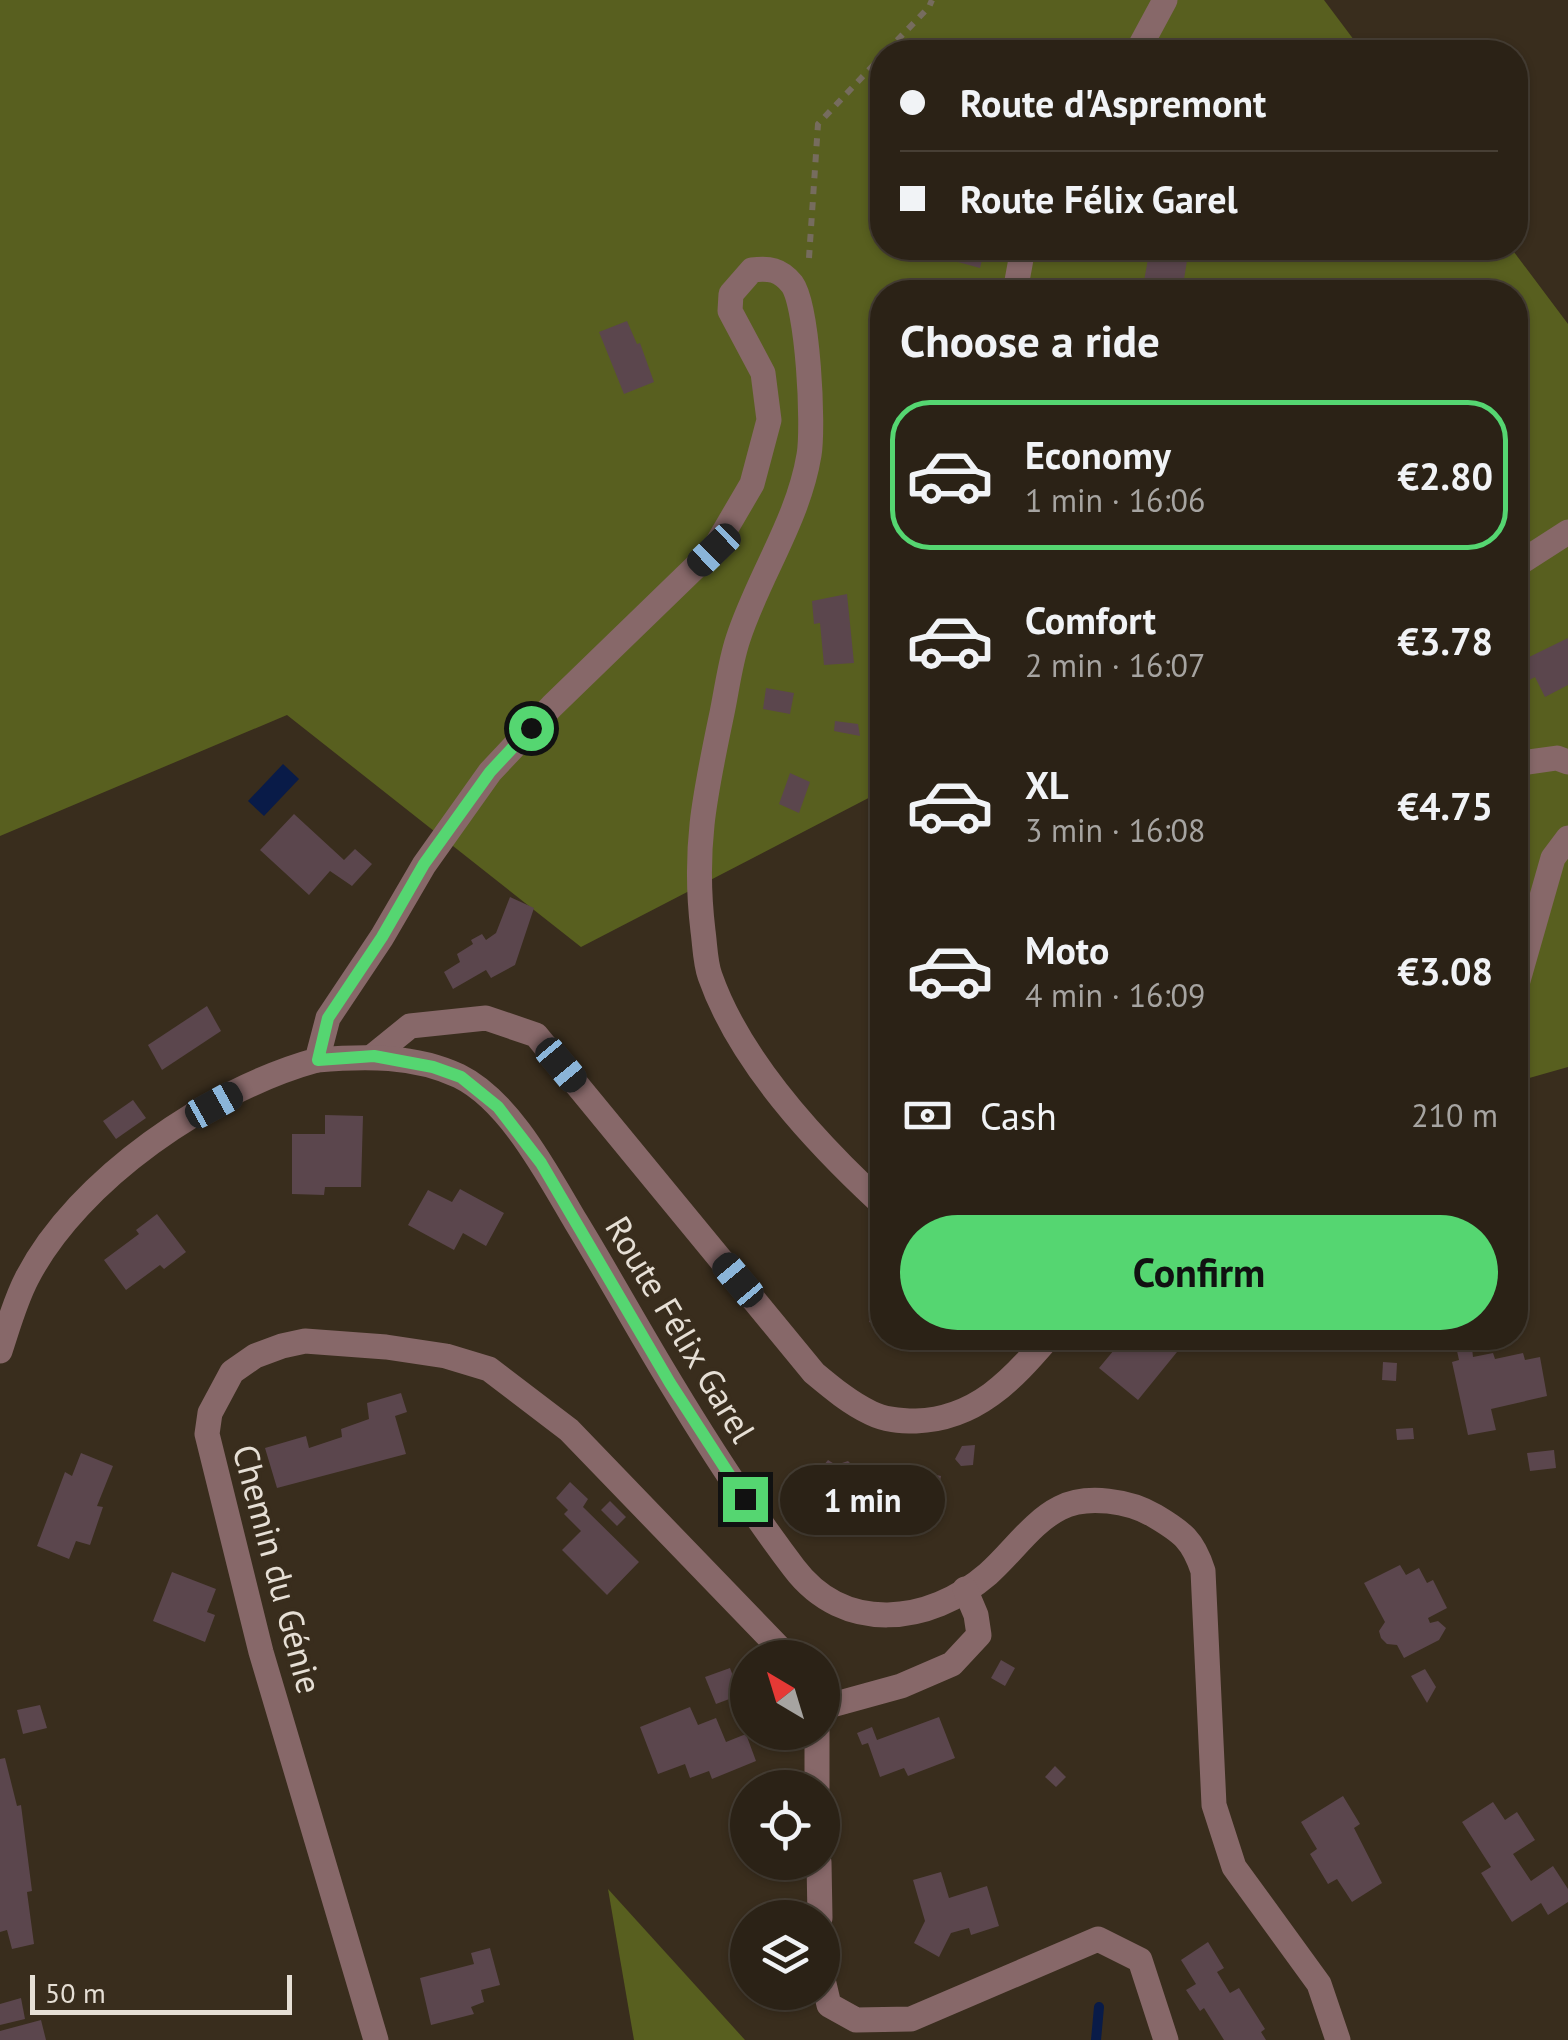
<!DOCTYPE html>
<meta charset="utf-8">
<style>
body{margin:0;font-family:"PT Sans",sans-serif;background:#372f23;color:#f1f3f6;height:100vh;display:flex;flex-direction:column;font-size:38px;white-space:nowrap}
*{box-sizing:border-box;margin:0}
p{font-size:32px;color:#a6a4a1}
.icon{flex:none;width:55px;height:55px;fill:none;stroke:currentColor;stroke-width:2;stroke-linecap:round;stroke-linejoin:round}
.map{position:relative;flex:1;overflow:hidden}
.details{position:absolute;left:870px;top:280px;width:658px;height:1070px;display:flex;flex-direction:column;background:#2b2216;border-radius:40px;box-shadow:0 2px 8px #0004,0 0 0 2px #473f35}
.details>*{flex:none}
.guide{position:absolute;left:870px;top:40px;width:658px;height:220px;border-radius:40px;box-shadow:0 2px 8px #0004,0 0 0 2px #473f35;display:grid;align-content:center;height:220px;padding:0 30px;background:#2b2216}
.needle{width:65px;rotate:322deg}
.buttons{position:absolute;left:730px;top:1640px;display:grid;gap:20px}
.buttons a{display:grid;place-items:center;width:110px;height:110px;border-radius:50%;background:#2b2216;box-shadow:0 2px 8px #0004,0 0 0 2px #473f35;font-size:50px}
.scale{position:absolute;left:30px;bottom:25px;width:262px;box-sizing:border-box;padding-left:10px;border:5px solid #e6dfd5;border-top:0;font-size:28px;line-height:35px;white-space:nowrap;color:#e6dfd5;-webkit-text-stroke:8px #392d1d;paint-order:stroke}
.end{position:absolute;width:45px;height:45px;margin:-22px;border:12px solid #55d671;background:#111;box-shadow:0 0 0 5px #111}
.from{border-radius:50%}
.bubble{position:absolute;height:70px;border-radius:35px;background:#2b2216;box-shadow:0 2px 8px #0004,0 0 0 2px #473f35;font-size:32px;font-weight:600;line-height:70px;text-align:center}
.car{position:absolute;width:30px;height:60px;margin:-30px -15px;border-radius:12px;box-shadow:0 0 8px 2px #0007;background:linear-gradient(#222 24%,#8ab4d8 0 40%,#222 0 76%,#8ab4d8 0 86%,#222 0)}
.guide b{display:flex;align-items:center;gap:35px;height:95px;font-size:38px}
.guide b+b{border-top:2px solid #473f35}
.guide i{width:25px;height:25px;background:#f1f3f6}
ul{padding:0;list-style:none}
li{display:flex;align-items:center;gap:30px;height:150px;margin:0 20px 15px;padding:0 10px;border:5px solid transparent;border-radius:40px}
li div{flex:1}
li b{display:block;font-size:38px}
li em{font-style:normal;font-weight:600}
li.selected{border-color:#55d671}
li>.icon{width:90px;height:90px;stroke-width:1.5}
h2{padding:0 30px;font-size:45px;line-height:120px}
.pay{display:flex;align-items:center;gap:25px;height:110px;padding:0 30px;font-size:38px}
.pay p{margin-inline-start:auto}
.button{display:flex;gap:20px;margin-top:auto;padding:20px 30px}
.button a{flex:1;height:115px;border-radius:60px;background:#55d671;color:#111;font-size:40px;font-weight:600;line-height:115px;text-align:center}
.map>svg:first-child{display:block}
.forest{fill:#585f1f}
.water{fill:#091b48}
.lines{fill:none;stroke-linecap:round;stroke-linejoin:round}
.stream{stroke:#091b48;stroke-width:10}
.building{fill:#5b464d}
.path{stroke:#766c5e;stroke-width:6;stroke-dasharray:8 8;stroke-linecap:butt}
.minor{stroke:#876869;stroke-width:25}
.route{stroke:#55d671;stroke-width:12}
.labels{text-anchor:middle;dominant-baseline:central;stroke-width:8;stroke-linejoin:round;paint-order:stroke}
.street-label{font-size:35px;fill:#e6dfd5;stroke:#392d1d}
</style>
<div class="map">
<svg width="1568" height="2040" viewBox="0 0 1568 2040">
<rect width="100%" height="100%" fill="#392d1d"/>
<g class="forest">
<polygon points="0,0 1324,0 1363,52 882,52 882,248 1511,248 1568,324 1568,1067 1515,1082 1515,292 882,292 882,791 581,947 287,715 0,836"/>
<polygon points="608,1889 745,2040 634,2040"/>
</g>
<polygon class="water" points="283,764 299,779 264,816 248,801"/>
<g class="lines">
<polyline class="stream" points="1096,2040 1099,2007"/>
</g>
<g class="building">
<polygon points="945,248 985,248 980,268 943,258"/>
<polygon points="1150,248 1189,248 1182,292 1142,292"/>
<polygon points="627,321 637,344 640,343 654,382 624,394 599,332"/>
<polygon points="847,594 854,663 824,665 820,623 814,624 812,601"/>
<polygon points="1568,638 1568,685 1545,697 1535,677 1522,684 1515,664"/>
<polygon points="766,688 794,693 790,714 763,709"/>
<polygon points="835,721 858,724 860,736 834,731"/>
<polygon points="790,773 810,782 799,813 779,804"/>
<polygon points="294,814 344,860 355,849 372,864 352,886 330,871 309,895 260,850"/>
<polygon points="510,897 534,908 515,965 491,978 486,970 453,989 444,972 460,962 457,954 473,944 471,940 482,934 486,940 496,933"/>
<polygon points="207,1006 221,1031 162,1070 148,1045"/>
<polygon points="133,1100 146,1118 116,1139 103,1121"/>
<polygon points="325,1115 363,1116 361,1187 325,1187 324,1195 292,1194 292,1134 325,1134"/>
<polygon points="460,1189 504,1213 486,1246 463,1233 454,1250 408,1225 428,1190 452,1202"/>
<polygon points="157,1214 186,1252 164,1269 160,1265 126,1290 104,1260 139,1234 136,1230"/>
<polygon points="882,1287 882,1327 869,1322"/>
<polygon points="1124,1338 1165,1338 1164,1341 1177,1352 1138,1400 1099,1368"/>
<polygon points="1472,1348 1473,1357 1493,1353 1495,1359 1523,1353 1525,1360 1540,1357 1547,1396 1491,1409 1496,1430 1468,1435 1452,1362 1459,1360 1457,1351"/>
<polygon points="1383,1362 1397,1363 1396,1381 1382,1380"/>
<polygon points="401,1393 407,1412 395,1416 406,1454 277,1488 265,1448 306,1436 309,1448 342,1437 341,1429 369,1419 367,1403"/>
<polygon points="1413,1428 1414,1439 1397,1440 1396,1429"/>
<polygon points="975,1445 973,1465 961,1466 955,1459 962,1446"/>
<polygon points="1554,1450 1556,1468 1530,1471 1527,1453"/>
<polygon points="81,1453 113,1466 97,1506 103,1507 90,1545 76,1541 69,1559 37,1546 65,1472 72,1476"/>
<polygon points="828,1460 836,1465 848,1461 855,1468 874,1471 901,1467 941,1476 934,1513 928,1512 924,1531 888,1528 883,1511 867,1510 860,1505 857,1495 839,1504 818,1472"/>
<polygon points="570,1482 588,1499 583,1507 639,1562 607,1595 562,1550 581,1531 564,1514 568,1510 556,1498"/>
<polygon points="610,1501 626,1517 617,1526 601,1510"/>
<polygon points="1400,1565 1406,1575 1419,1568 1427,1583 1433,1580 1447,1608 1428,1618 1430,1623 1438,1621 1446,1628 1439,1640 1404,1658 1397,1645 1387,1644 1381,1638 1379,1631 1385,1622 1364,1583"/>
<polygon points="172,1572 216,1589 207,1612 215,1615 205,1642 153,1621"/>
<polygon points="1001,1660 1015,1668 1005,1686 991,1678"/>
<polygon points="730,1668 740,1695 716,1704 705,1677"/>
<polygon points="1425,1669 1436,1687 1427,1703 1411,1676"/>
<polygon points="40,1705 47,1728 23,1734 17,1710"/>
<polygon points="690,1707 698,1725 716,1718 726,1742 746,1734 756,1761 712,1779 709,1771 690,1778 685,1764 658,1774 640,1727"/>
<polygon points="939,1717 955,1758 908,1776 904,1768 880,1777 868,1743 862,1745 857,1733 872,1727 877,1740"/>
<polygon points="5,1758 17,1806 21,1805 32,1891 27,1892 34,1944 12,1949 7,1930 0,1932 0,1759"/>
<polygon points="1055,1766 1066,1777 1056,1787 1045,1777"/>
<polygon points="1343,1796 1360,1824 1354,1828 1382,1883 1352,1902 1337,1879 1328,1884 1310,1854 1317,1849 1301,1822"/>
<polygon points="1493,1802 1505,1820 1517,1812 1535,1840 1513,1854 1531,1881 1553,1866 1568,1889 1568,1902 1548,1915 1541,1903 1512,1922 1481,1873 1491,1867 1462,1822"/>
<polygon points="763,1862 787,1862 788,1873 764,1875"/>
<polygon points="941,1872 949,1898 987,1886 999,1926 971,1935 969,1928 951,1933 939,1957 914,1943 925,1921 913,1880"/>
<polygon points="1208,1942 1224,1968 1217,1972 1230,1993 1239,1988 1265,2029 1261,2032 1266,2040 1224,2040 1204,2008 1200,2011 1186,1990 1196,1984 1181,1960"/>
<polygon points="490,1948 500,1985 481,1990 484,2002 471,2007 474,2014 431,2025 420,1978 474,1964 471,1953"/>
<polygon points="21,1998 25,2019 0,2025 0,2004"/>
<polygon points="41,2020 46,2040 0,2040 0,2031"/>
</g>
<g class="lines">
<g class="path">
<polyline points="886,52 929,7 932,0"/>
<polyline points="809,258 818,124 882,56"/>
</g>
<g class="minor">
<polyline points="1137,52 1165,0"/>
<polyline points="1015,292 1023,248"/>
<polyline points="1515,566 1568,532"/>
<polyline points="1515,764 1557,758 1568,762"/>
<polyline points="1515,991 1553,858 1568,838"/>
<path d="M373 1056 410 1026 486 1018 536 1035 814 1373C832 1388 850 1403 871 1413 885 1420 900 1421 916 1421 976 1419 1012 1380 1048 1338"/>
<path d="M317 1060C365 1056 414 1055 459 1076 510 1101 548 1175 576 1222 609 1276 639 1331 672 1385 710 1448 750 1510 794 1568 844 1634 929 1625 988 1574 1012 1553 1032 1522 1060 1508 1087 1494 1130 1501 1155 1516 1182 1532 1193 1540 1203 1571L1214 1805 1234 1867 1319 1984 1338 2040"/>
<path d="M0 1351C8 1327 15 1301 27 1278 78 1179 211 1089 317 1060L328 1018 382 937 424 865 490 772 552 706 714 549 752 484 769 420 763 373 730 311 731 294 752 270C769 268 780 269 792 284 808 306 814 426 809 455 798 521 758 577 738 639 730 663 727 689 722 713 705 794 693 848 703 931 705 945 705 962 710 976 740 1062 816 1143 882 1204"/>
<polyline points="822,1695 832,1705 901,1686 952,1664 979,1635 976,1615 965,1589"/>
<polyline points="817,1732 817,1788"/>
<polyline points="819,1862 820,1918"/>
<polyline points="822,1975 829,2005 856,2020 911,2019 1098,1939 1140,1960 1166,2040"/>
<polyline points="376,2040 261,1652 207,1434 210,1413 232,1372 255,1356 282,1346 305,1341 386,1347 446,1356 489,1369 569,1430 789,1658"/>
</g>
</g>
<g class="lines">
<polyline class="route" points="531,728 490,772 424,864 382,937 328,1018 318,1060 374,1056 433,1067 461,1077 498,1107 541,1163 670,1383 745,1499"/>
</g>
<g class="labels">
<g class="street-label">
<text transform="translate(681 1329) rotate(59)">Route Félix Garel</text>
<text transform="translate(278 1569) rotate(75)">Chemin du Génie</text>
</g>
</g>
</svg>
<div class="buttons">
<a><svg class="needle" viewBox="-14 -14 28 28"><path d="M0-13l5 13h-10z" fill="#e53935"/><path d="M0 13l5-13h-10z" fill="#a6a4a1"/></svg></a>
<a><svg class="icon" aria-label="locate" viewBox="0 0 24 24"><circle cx="12" cy="12" r="6"/><path d="M12 2v4M12 18v4M2 12h4M18 12h4"/></svg></a>
<a><svg class="icon" aria-label="layers" viewBox="0 0 24 24"><path d="M12 4l9 5-9 5-9-5zM3 14l9 5 9-5"/></svg></a>
</div>
<div class="scale">50 m</div>
<i class="end from" style="left:531px;top:728px"></i>
<i class="end" style="left:745px;top:1499px"></i>
<div class="bubble" style="left:780px;top:1465px;width:165px">1 min</div>
<i class="car" style="left:714px;top:550px;rotate:226deg"></i>
<i class="car" style="left:561px;top:1065px;rotate:140deg"></i>
<i class="car" style="left:214px;top:1105px;rotate:61deg"></i>
<i class="car" style="left:738px;top:1280px;rotate:320deg"></i>
<div class="guide">
<b><i class="from"></i>Route d'Aspremont</b>
<b><i></i>Route Félix Garel</b>
</div>
<section class="details">
<h2>Choose a ride</h2>
<ul>
<li class="selected"><svg class="icon" aria-label="car" viewBox="0 0 24 24"><path d="M5 17H2v-5l4-1 3-4h7l3 4 3 1v5h-3M9 17h6M6 11h13"/><circle cx="7" cy="17" r="2"/><circle cx="17" cy="17" r="2"/></svg><div><b>Economy</b><p>1 min · 16:06</p></div><em>€2.80</em></li>
<li><svg class="icon" aria-label="car" viewBox="0 0 24 24"><path d="M5 17H2v-5l4-1 3-4h7l3 4 3 1v5h-3M9 17h6M6 11h13"/><circle cx="7" cy="17" r="2"/><circle cx="17" cy="17" r="2"/></svg><div><b>Comfort</b><p>2 min · 16:07</p></div><em>€3.78</em></li>
<li><svg class="icon" aria-label="car" viewBox="0 0 24 24"><path d="M5 17H2v-5l4-1 3-4h7l3 4 3 1v5h-3M9 17h6M6 11h13"/><circle cx="7" cy="17" r="2"/><circle cx="17" cy="17" r="2"/></svg><div><b>XL</b><p>3 min · 16:08</p></div><em>€4.75</em></li>
<li><svg class="icon" aria-label="car" viewBox="0 0 24 24"><path d="M5 17H2v-5l4-1 3-4h7l3 4 3 1v5h-3M9 17h6M6 11h13"/><circle cx="7" cy="17" r="2"/><circle cx="17" cy="17" r="2"/></svg><div><b>Moto</b><p>4 min · 16:09</p></div><em>€3.08</em></li>
</ul>
<div class="pay"><svg class="icon" aria-label="cash" viewBox="0 0 24 24"><path d="M3 7h18v10H3z"/><circle cx="12" cy="12" r="2"/></svg>Cash<p>210 m</p></div>
<div class="button"><a>Confirm</a></div>
</section>
</div>
